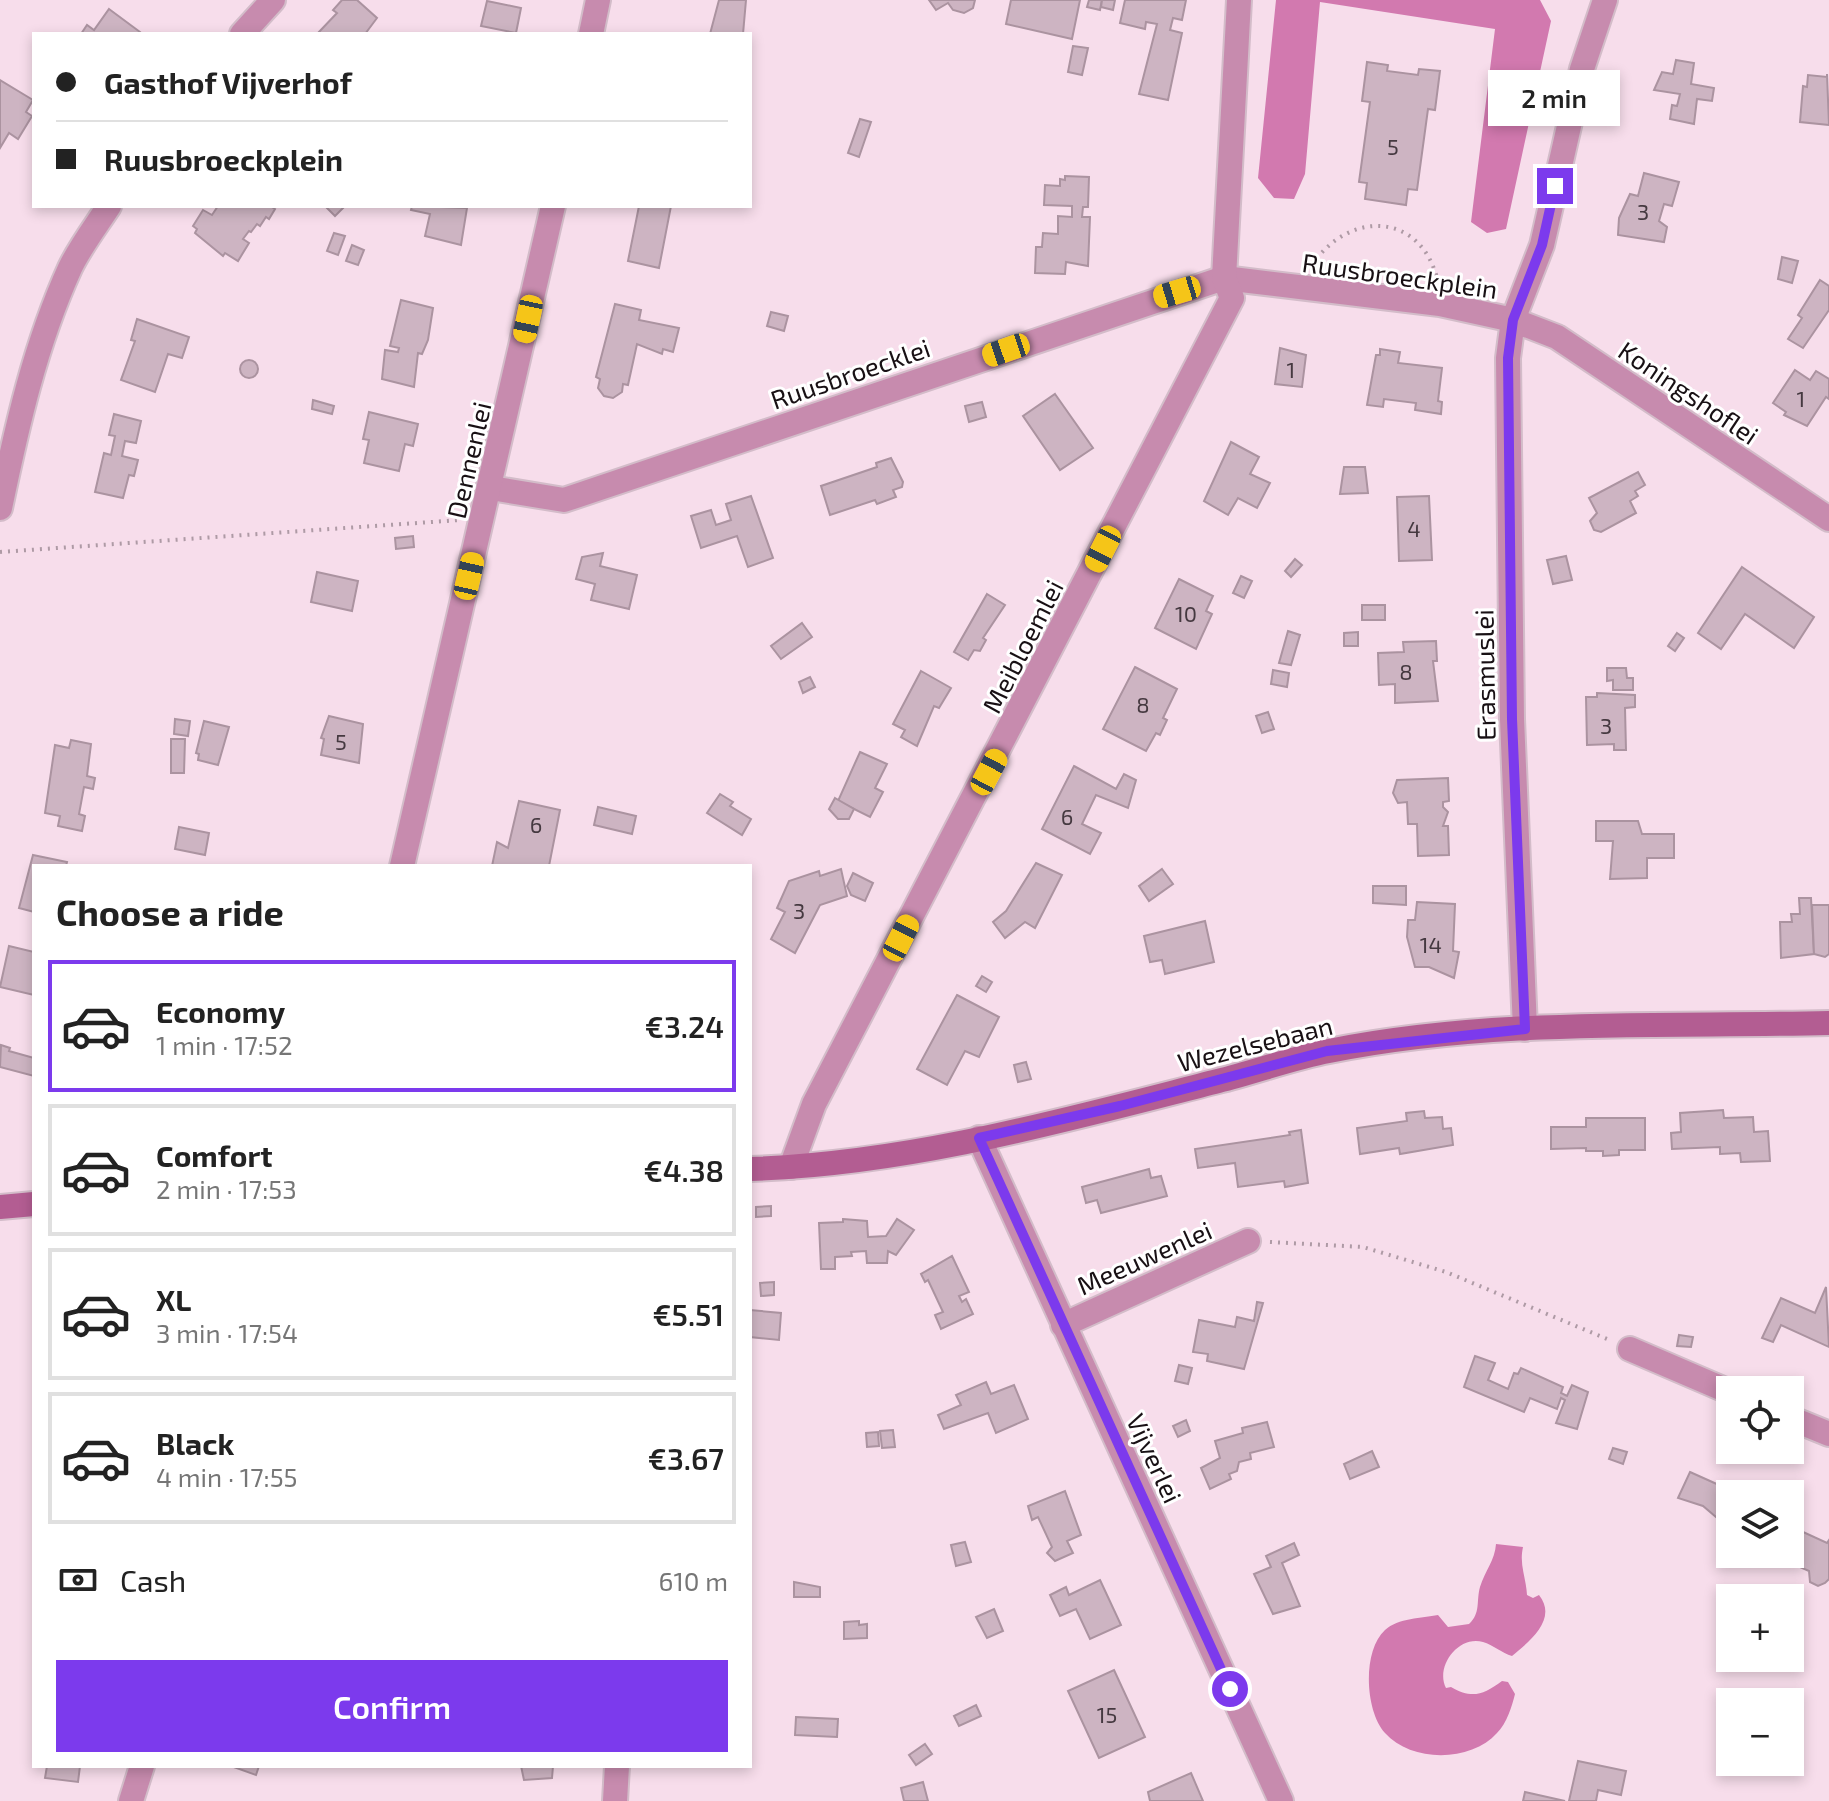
<!DOCTYPE html>
<meta charset="utf-8">
<style>
body{margin:0;font-family:"Exo 2",sans-serif;background:#f6f6f6;color:#222;height:100vh;display:flex;flex-direction:column;font-size:30px;white-space:nowrap}
*{box-sizing:border-box;margin:0}
p{font-size:26px;color:#767676}
.icon{flex:none;width:44px;height:44px;fill:none;stroke:currentColor;stroke-width:2;stroke-linecap:round;stroke-linejoin:round}
.map{position:relative;flex:1;overflow:hidden}
.details{position:absolute;left:32px;top:864px;width:720px;height:904px;display:flex;flex-direction:column;background:#fff;border-radius:0px;box-shadow:0 4px 12px #0003}
.details>*{flex:none}
.guide{position:absolute;left:32px;top:32px;width:720px;height:176px;border-radius:0px;box-shadow:0 4px 12px #0003;display:grid;align-content:center;height:176px;padding:0 24px;background:#fff}
.buttons{position:absolute;left:1716px;top:1376px;display:grid;gap:16px}
.buttons a{display:grid;place-items:center;width:88px;height:88px;border-radius:0px;background:#fff;box-shadow:0 4px 12px #0003;font-size:40px}
.end{position:absolute;width:36px;height:36px;margin:-18px;border:10px solid #7c3aed;background:#fff;box-shadow:0 0 0 4px #fff}
.from{border-radius:50%}
.bubble{position:absolute;height:56px;border-radius:0px;background:#fff;box-shadow:0 4px 12px #0003;font-size:26px;font-weight:600;line-height:56px;text-align:center}
.car{position:absolute;width:24px;height:48px;margin:-24px -12px;border-radius:10px;box-shadow:0 0 6px 2px #0007;background:linear-gradient(#f5c518 24%,#345 0 40%,#f5c518 0 76%,#345 0 86%,#f5c518 0)}
.guide b{display:flex;align-items:center;gap:28px;height:76px;font-size:30px}
.guide b+b{border-top:2px solid #e0e0e0}
.guide i{width:20px;height:20px;background:#222}
ul{padding:0;list-style:none}
li{display:flex;align-items:center;gap:24px;height:132px;margin:0 16px 12px;padding:0 8px;border:4px solid #e0e0e0;border-radius:0px}
li div{flex:1}
li b{display:block;font-size:30px}
li em{font-style:normal;font-weight:600}
li.on{border-color:#7c3aed}
li>.icon{width:72px;height:72px;stroke-width:1.5}
h2{padding:0 24px;font-size:36px;line-height:96px}
.pay{display:flex;align-items:center;gap:20px;height:88px;padding:0 24px;font-size:30px}
.pay p{margin-inline-start:auto}
.cta{display:flex;gap:16px;margin-top:auto;padding:16px 24px}
.cta a{flex:1;height:92px;border-radius:0px;background:#7c3aed;color:#fff;font-size:32px;font-weight:600;line-height:92px;text-align:center}
.map>svg:first-child{display:block}
.water{fill:#d279af}
.building{fill:#cdb4c2;stroke:#ab93a0;stroke-width:2}
.lines{fill:none;stroke-linecap:round;stroke-linejoin:round}
.street-casing{stroke:#d3bcc9;stroke-width:28}
.secondary-casing{stroke:#d3bcc9;stroke-width:28}
.path{stroke:#ae9aa5;stroke-width:4;stroke-dasharray:2 6;stroke-linecap:butt}
.street{stroke:#c78bae;stroke-width:24}
.secondary{stroke:#b35d92;stroke-width:24}
.route{stroke:#7c3aed;stroke-width:10}
.labels{text-anchor:middle;dominant-baseline:central;stroke-width:6;stroke-linejoin:round;paint-order:stroke}
.number-label{font-size:22px;fill:#453940}
.street-label{font-size:26px;fill:#181014;stroke:#fff}
</style>
<div class="map">
<svg width="1829" height="1801" viewBox="0 0 1829 1801">
<rect width="100%" height="100%" fill="#f7ddeb"/>
<g class="water">
<polygon points="1276,0 1540,0 1551,21 1506,229 1487,233 1471,222 1495,29 1320,2 1305,174 1294,199 1274,198 1258,178"/>
<path d="M1496 1544 1523 1547C1519 1565 1526 1577 1527 1595L1533 1598 1539 1595C1558 1619 1530 1641 1512 1656 1502 1653 1493 1645 1483 1642 1458 1635 1435 1667 1446 1688L1451 1687C1472 1699 1483 1695 1502 1681L1508 1682 1515 1694C1512 1706 1507 1723 1497 1733 1471 1762 1412 1763 1385 1733 1365 1711 1362 1651 1385 1630 1398 1618 1422 1618 1438 1615L1448 1627 1469 1624C1481 1613 1476 1601 1480 1587 1485 1571 1495 1560 1496 1544Z"/>
</g>
<g class="building">
<polygon points="342,0 357,0 377,18 365,34 317,34 337,13 333,10"/>
<polygon points="719,0 746,0 743,34 710,34"/>
<polygon points="929,0 975,0 973,8 964,13 953,10 948,3 936,10"/>
<polygon points="1011,0 1080,0 1072,39 1006,24"/>
<polygon points="1089,0 1102,0 1100,10 1087,7"/>
<polygon points="1102,0 1115,0 1113,10 1101,7"/>
<polygon points="1125,0 1186,0 1182,20 1173,18 1170,30 1182,33 1168,100 1139,94 1157,24 1146,22 1145,29 1120,23"/>
<polygon points="487,1 521,8 516,33 481,26"/>
<polygon points="109,9 140,32 139,34 81,34 87,25 94,30"/>
<polygon points="1073,46 1088,48 1082,75 1068,72"/>
<polygon points="1676,60 1694,63 1691,84 1714,88 1712,101 1697,99 1694,124 1670,119 1672,105 1677,106 1680,94 1654,90 1662,72 1673,74"/>
<polygon points="1367,62 1388,65 1387,71 1418,75 1419,69 1440,71 1435,110 1428,109 1417,190 1408,189 1406,205 1365,199 1367,183 1359,182 1370,102 1362,101"/>
<polygon points="1827,74 1829,125 1800,122 1803,86 1807,87 1808,75 1827,77"/>
<polygon points="0,80 33,100 26,112 32,116 18,139 9,133 0,148"/>
<polygon points="860,119 871,122 859,157 848,153"/>
<polygon points="1644,173 1679,182 1672,206 1664,204 1659,221 1667,227 1664,242 1618,235 1619,218 1630,194 1638,196"/>
<polygon points="1065,176 1089,177 1088,207 1083,207 1082,217 1090,217 1088,266 1066,262 1065,274 1035,273 1036,247 1042,247 1043,233 1058,234 1058,216 1072,217 1072,206 1044,205 1045,185 1060,186 1060,179 1065,180"/>
<polygon points="218,206 270,206 275,209 269,219 266,217 260,226 257,224 251,232 249,231 243,239 249,243 238,261 225,253 223,256 195,233 197,229 193,226 203,210 212,215"/>
<polygon points="325,206 345,206 335,216"/>
<polygon points="412,206 467,208 461,245 425,236 430,214 411,210"/>
<polygon points="639,206 671,206 659,268 628,261"/>
<polygon points="334,233 345,236 338,255 327,251"/>
<polygon points="352,245 364,250 358,265 346,261"/>
<polygon points="1782,257 1798,261 1792,283 1778,279"/>
<polygon points="1820,280 1829,286 1829,310 1803,348 1788,339 1802,318 1798,315"/>
<polygon points="401,300 433,308 428,340 422,354 418,353 414,387 382,379 385,350 398,352 399,348 390,346"/>
<polygon points="615,304 641,310 639,320 679,328 673,352 663,349 662,354 637,344 628,385 623,384 622,392 613,398 604,396 598,388 600,379 596,377"/>
<polygon points="771,312 788,316 784,331 767,326"/>
<polygon points="137,319 189,337 182,358 168,354 155,392 121,380 135,341 131,340"/>
<polygon points="1280,348 1306,355 1302,387 1275,384"/>
<polygon points="1380,349 1400,352 1398,363 1442,368 1438,401 1442,402 1441,414 1415,410 1416,403 1384,399 1383,407 1367,405 1376,355 1380,355"/>
<circle cx="249" cy="369" r="9"/>
<polygon points="1795,370 1810,380 1816,371 1829,379 1829,399 1826,397 1807,426 1784,415 1786,412 1773,403"/>
<polygon points="1055,394 1093,448 1060,470 1023,416"/>
<polygon points="313,400 334,406 332,414 312,409"/>
<polygon points="982,402 986,417 969,422 965,406"/>
<polygon points="369,412 418,424 413,446 405,444 399,471 364,463 369,440 363,439"/>
<polygon points="114,414 141,421 136,443 125,441 122,456 138,460 134,476 129,475 123,498 95,492 104,453 111,455 115,436 109,435"/>
<polygon points="1231,442 1259,457 1250,474 1270,483 1257,508 1238,498 1228,515 1204,501"/>
<polygon points="891,458 903,482 902,487 893,490 896,497 877,504 875,500 830,515 821,486 877,467 876,463"/>
<polygon points="1344,467 1365,467 1368,493 1340,494"/>
<polygon points="1638,472 1645,485 1635,491 1638,496 1630,501 1636,513 1601,532 1594,530 1590,521 1597,513 1589,498"/>
<polygon points="751,496 773,558 748,567 737,536 701,548 691,516 711,510 716,525 731,520 726,504"/>
<polygon points="1429,496 1432,560 1399,561 1397,497"/>
<polygon points="413,536 414,547 396,549 395,538"/>
<polygon points="603,553 600,566 637,575 629,609 591,600 595,584 576,579 582,557"/>
<polygon points="1566,556 1572,580 1553,584 1547,560"/>
<polygon points="1295,559 1302,565 1291,577 1285,571"/>
<polygon points="1742,567 1814,617 1794,648 1745,614 1721,649 1698,633"/>
<polygon points="317,572 358,581 352,611 311,602"/>
<polygon points="1241,576 1252,581 1244,598 1233,593"/>
<polygon points="1179,579 1213,596 1206,611 1212,614 1196,649 1155,628"/>
<polygon points="987,594 1005,605 983,638 986,640 980,651 974,650 968,660 954,652"/>
<rect x="1362" y="605" width="23" height="15"/>
<polygon points="802,623 812,637 781,659 771,646"/>
<polygon points="1288,631 1300,635 1291,665 1279,663"/>
<polygon points="1358,632 1358,646 1344,646 1344,633"/>
<polygon points="1677,633 1684,638 1675,651 1668,646"/>
<polygon points="1436,641 1437,661 1433,661 1438,701 1395,703 1395,684 1379,685 1378,653 1404,652 1403,642"/>
<polygon points="1135,667 1177,689 1163,718 1167,720 1160,735 1156,733 1146,751 1103,729"/>
<polygon points="1607,668 1626,668 1627,678 1633,678 1633,690 1613,690 1613,680 1607,681"/>
<polygon points="1273,670 1289,673 1287,687 1271,684"/>
<polygon points="921,671 951,688 939,708 934,706 917,746 901,737 905,730 893,724"/>
<polygon points="810,677 815,687 803,693 799,682"/>
<polygon points="1597,693 1635,695 1635,707 1625,708 1626,750 1614,750 1614,744 1587,745 1586,697 1597,697"/>
<polygon points="1268,712 1274,729 1262,733 1256,716"/>
<polygon points="329,716 363,724 359,763 321,755 324,739 321,738"/>
<polygon points="175,719 190,721 188,736 174,734"/>
<polygon points="204,721 229,727 218,765 198,760 199,754 196,753"/>
<polygon points="171,739 185,739 184,773 171,773"/>
<polygon points="71,740 91,744 87,776 95,778 93,789 84,787 79,814 85,816 82,831 58,826 60,816 45,813 55,745 69,748"/>
<polygon points="860,752 887,764 875,788 883,792 870,817 838,801"/>
<polygon points="1074,766 1116,789 1124,774 1136,780 1128,808 1096,795 1082,824 1101,833 1090,854 1042,829"/>
<polygon points="1448,778 1449,801 1443,802 1443,807 1448,812 1443,826 1448,826 1449,855 1418,856 1417,824 1408,824 1407,802 1398,803 1393,793 1397,780"/>
<polygon points="720,794 733,802 730,806 751,819 742,835 707,813"/>
<polygon points="835,798 854,809 849,819 838,819 829,809"/>
<polygon points="519,801 560,810 549,866 492,866 497,842 508,848"/>
<polygon points="598,807 636,816 632,834 594,825"/>
<polygon points="1596,821 1638,821 1642,834 1674,834 1674,858 1647,858 1647,878 1610,879 1613,841 1596,841"/>
<polygon points="179,827 209,833 205,855 175,849"/>
<polygon points="33,855 67,862 66,866 34,866 34,912 19,908"/>
<polygon points="1036,863 1062,875 1035,928 1025,922 1005,938 993,922 1006,911"/>
<polygon points="841,869 847,896 820,905 795,953 771,939 785,912 777,908 789,881 819,871 820,876"/>
<polygon points="1162,869 1173,884 1149,901 1139,886"/>
<polygon points="853,873 873,883 865,901 851,895 847,886"/>
<polygon points="1373,886 1406,886 1406,905 1373,903"/>
<polygon points="1799,898 1811,898 1814,954 1781,958 1780,922 1792,922 1791,914 1800,914"/>
<polygon points="1417,902 1455,904 1453,951 1459,952 1454,978 1429,967 1415,967 1407,937 1408,920 1415,920"/>
<polygon points="1812,905 1829,905 1829,954 1825,957 1814,954"/>
<polygon points="1205,921 1214,962 1165,974 1162,960 1150,962 1144,936"/>
<polygon points="9,946 34,952 34,995 0,987"/>
<polygon points="982,976 992,982 986,992 976,986"/>
<polygon points="957,995 999,1017 979,1057 965,1051 947,1085 917,1069"/>
<polygon points="1,1045 10,1048 9,1051 34,1058 34,1076 0,1067"/>
<polygon points="1026,1062 1031,1079 1018,1082 1014,1065"/>
<polygon points="1723,1110 1724,1118 1753,1117 1754,1132 1768,1131 1770,1161 1741,1162 1740,1153 1720,1154 1720,1147 1672,1149 1671,1133 1681,1132 1680,1113"/>
<polygon points="1424,1111 1425,1118 1442,1117 1443,1129 1451,1128 1453,1145 1400,1154 1399,1148 1360,1154 1357,1128 1407,1121 1406,1113"/>
<polygon points="1586,1118 1645,1118 1645,1150 1619,1150 1619,1155 1603,1156 1603,1151 1586,1151 1586,1148 1551,1149 1551,1127 1586,1127"/>
<polygon points="1301,1130 1308,1183 1285,1187 1284,1181 1238,1187 1235,1163 1198,1168 1195,1149 1290,1135 1289,1132"/>
<polygon points="1149,1169 1151,1178 1161,1176 1167,1196 1101,1213 1097,1200 1086,1203 1082,1187"/>
<polygon points="771,1206 771,1216 756,1217 756,1207"/>
<polygon points="843,1219 867,1221 868,1237 886,1236 897,1219 914,1230 896,1255 888,1251 887,1263 867,1263 866,1251 851,1252 852,1256 835,1257 835,1269 821,1269 819,1223 843,1222"/>
<polygon points="952,1256 969,1292 959,1296 962,1302 966,1299 973,1314 941,1329 935,1315 943,1312 928,1280 925,1282 921,1274"/>
<polygon points="774,1282 774,1295 761,1296 760,1283"/>
<polygon points="1826,1287 1829,1347 1781,1325 1773,1342 1762,1338 1781,1298 1815,1313"/>
<polygon points="1257,1302 1263,1303 1244,1369 1207,1361 1208,1354 1193,1352 1199,1320 1235,1327 1237,1317 1254,1321"/>
<polygon points="750,1310 781,1313 779,1340 750,1337"/>
<polygon points="1679,1335 1693,1337 1691,1347 1677,1346"/>
<polygon points="1475,1356 1495,1363 1488,1380 1508,1389 1514,1373 1518,1374 1521,1368 1563,1387 1561,1393 1567,1396 1572,1385 1588,1392 1577,1429 1556,1423 1565,1400 1561,1398 1557,1409 1530,1398 1524,1412 1464,1387"/>
<polygon points="1179,1365 1192,1368 1188,1384 1175,1381"/>
<polygon points="986,1382 991,1394 1014,1385 1028,1419 996,1433 988,1413 944,1429 938,1415 961,1405 956,1395"/>
<polygon points="1186,1420 1190,1431 1178,1437 1173,1426"/>
<polygon points="1267,1422 1274,1447 1250,1453 1251,1459 1239,1462 1237,1471 1229,1474 1231,1479 1210,1489 1201,1468 1220,1458 1215,1441 1243,1433 1242,1428"/>
<polygon points="893,1430 895,1447 882,1448 880,1431"/>
<polygon points="878,1432 879,1446 867,1447 866,1433"/>
<polygon points="1613,1448 1627,1452 1623,1464 1609,1459"/>
<polygon points="1372,1451 1379,1467 1350,1479 1344,1464"/>
<polygon points="1690,1472 1739,1494 1730,1494 1730,1520 1718,1514 1716,1517 1703,1506 1678,1498"/>
<polygon points="1065,1491 1081,1535 1067,1541 1073,1553 1055,1561 1047,1553 1052,1547 1038,1517 1032,1520 1028,1506"/>
<polygon points="1790,1526 1827,1543 1829,1540 1829,1579 1825,1583 1818,1586 1810,1582 1809,1571 1773,1555 1790,1554"/>
<polygon points="965,1542 971,1562 956,1566 951,1545"/>
<polygon points="1294,1543 1299,1555 1282,1563 1300,1606 1273,1614 1254,1574 1271,1567 1266,1556"/>
<polygon points="1100,1580 1121,1625 1090,1639 1076,1609 1060,1616 1050,1595 1066,1587 1069,1595"/>
<polygon points="794,1582 820,1587 820,1597 794,1597"/>
<polygon points="994,1609 1003,1631 987,1638 976,1617"/>
<polygon points="859,1621 859,1625 867,1624 867,1638 844,1639 844,1622"/>
<polygon points="1114,1670 1145,1737 1099,1758 1068,1691"/>
<polygon points="976,1705 981,1716 959,1726 954,1716"/>
<polygon points="796,1717 838,1719 837,1737 795,1735"/>
<polygon points="925,1744 932,1754 916,1765 909,1755"/>
<polygon points="1578,1761 1626,1771 1621,1795 1598,1790 1596,1801 1569,1801"/>
<polygon points="47,1766 80,1766 78,1782 45,1778"/>
<polygon points="231,1766 259,1766 256,1775"/>
<polygon points="521,1766 553,1766 552,1778 524,1780"/>
<polygon points="1191,1773 1203,1801 1150,1801 1148,1792"/>
<polygon points="923,1782 928,1801 904,1801 901,1788"/>
<polygon points="1525,1792 1565,1801 1523,1801"/>
</g>
<g class="lines">
<g class="street-casing">
<g id="street">
<polyline points="242,34 273,0"/>
<polyline points="591,34 598,0"/>
<polyline points="491,488 564,500 1224,278 1440,304 1513,320 1542,245 1582,69 1605,0"/>
<path d="M0 508C17 426 35 345 70 268 80 247 96 226 109 206"/>
<polyline points="402,866 553,206"/>
<polyline points="1525,1029 1512,719 1508,358 1513,320 1557,337 1829,519"/>
<polyline points="979,1138 1281,1801"/>
<polyline points="791,1167 814,1104 1232,298 1224,278 1239,0"/>
<polyline points="1063,1325 1248,1241"/>
<polyline points="1630,1349 1730,1392"/>
<polyline points="1790,1418 1829,1434"/>
<polyline points="131,1801 142,1766"/>
<polyline points="615,1801 617,1766"/>
</g>
</g>
<g class="secondary-casing">
<g id="secondary">
<path d="M750 1169C909 1164 1065 1120 1218 1081 1255 1072 1292 1058 1329 1051 1492 1018 1664 1027 1829 1023"/>
<polyline points="0,1207 34,1204"/>
</g>
</g>
<g class="path">
<path d="M1312 265C1350 209 1422 212 1438 282"/>
<polyline points="0,552 460,520"/>
<polyline points="1270,1242 1363,1247 1446,1272 1612,1341"/>
</g>
<use href="#street" class="street"/>
<use href="#secondary" class="secondary"/>
</g>
<g class="lines">
<polyline class="route" points="1230,1689 979,1138 1120,1106 1327,1051 1525,1029 1512,719 1508,358 1513,320 1542,245 1555,186"/>
</g>
<g class="labels">
<g class="number-label">
<text x="1393" y="146">5</text>
<text x="1643" y="211">3</text>
<text x="1291" y="369">1</text>
<text x="1801" y="398">1</text>
<text x="1414" y="528">4</text>
<text x="1186" y="613">10</text>
<text x="1406" y="671">8</text>
<text x="1143" y="704">8</text>
<text x="1606" y="725">3</text>
<text x="341" y="741">5</text>
<text x="1067" y="816">6</text>
<text x="536" y="824">6</text>
<text x="799" y="910">3</text>
<text x="1431" y="944">14</text>
<text x="1107" y="1714">15</text>
</g>
<g class="street-label">
<text transform="translate(1400 275) rotate(8)">Ruusbroeckplein</text>
<text transform="translate(850 373) rotate(-19)">Ruusbroecklei</text>
<text transform="translate(1689 392) rotate(34)">Koningshoflei</text>
<text transform="translate(468 460) rotate(-77)">Dennenlei</text>
<text transform="translate(1022 646) rotate(-63)">Meibloemlei</text>
<text transform="translate(1484 675) rotate(-91)">Erasmuslei</text>
<text transform="translate(1255 1043) rotate(-14)">Wezelsebaan</text>
<text transform="translate(1144 1257) rotate(-24)">Meeuwenlei</text>
<text transform="translate(1155 1458) rotate(65)">Vijverlei</text>
</g>
</g>
</svg>
<div class="buttons">
<a><svg class="icon" aria-label="locate" viewBox="0 0 24 24"><circle cx="12" cy="12" r="6"/><path d="M12 2v4M12 18v4M2 12h4M18 12h4"/></svg></a>
<a><svg class="icon" aria-label="layers" viewBox="0 0 24 24"><path d="M12 4l9 5-9 5-9-5zM3 14l9 5 9-5"/></svg></a>
<a>+</a>
<a>−</a>
</div>
<i class="end from" style="left:1230px;top:1689px"></i>
<i class="end" style="left:1555px;top:186px"></i>
<div class="bubble" style="left:1488px;top:70px;width:132px">2 min</div>
<i class="car" style="left:1177px;top:292px;rotate:253deg"></i>
<i class="car" style="left:528px;top:319px;rotate:192deg"></i>
<i class="car" style="left:1006px;top:350px;rotate:251deg"></i>
<i class="car" style="left:1103px;top:549px;rotate:207deg"></i>
<i class="car" style="left:469px;top:576px;rotate:13deg"></i>
<i class="car" style="left:989px;top:772px;rotate:28deg"></i>
<i class="car" style="left:901px;top:938px;rotate:27deg"></i>
<div class="guide">
<b><i class="from"></i>Gasthof Vijverhof</b>
<b><i></i>Ruusbroeckplein</b>
</div>
<section class="details">
<h2>Choose a ride</h2>
<ul>
<li class="on"><svg class="icon" aria-label="car" viewBox="0 0 24 24"><path d="M5 17H2v-5l4-1 3-4h7l3 4 3 1v5h-3M9 17h6M6 11h13"/><circle cx="7" cy="17" r="2"/><circle cx="17" cy="17" r="2"/></svg><div><b>Economy</b><p>1 min · 17:52</p></div><em>€3.24</em></li>
<li><svg class="icon" aria-label="car" viewBox="0 0 24 24"><path d="M5 17H2v-5l4-1 3-4h7l3 4 3 1v5h-3M9 17h6M6 11h13"/><circle cx="7" cy="17" r="2"/><circle cx="17" cy="17" r="2"/></svg><div><b>Comfort</b><p>2 min · 17:53</p></div><em>€4.38</em></li>
<li><svg class="icon" aria-label="car" viewBox="0 0 24 24"><path d="M5 17H2v-5l4-1 3-4h7l3 4 3 1v5h-3M9 17h6M6 11h13"/><circle cx="7" cy="17" r="2"/><circle cx="17" cy="17" r="2"/></svg><div><b>XL</b><p>3 min · 17:54</p></div><em>€5.51</em></li>
<li><svg class="icon" aria-label="car" viewBox="0 0 24 24"><path d="M5 17H2v-5l4-1 3-4h7l3 4 3 1v5h-3M9 17h6M6 11h13"/><circle cx="7" cy="17" r="2"/><circle cx="17" cy="17" r="2"/></svg><div><b>Black</b><p>4 min · 17:55</p></div><em>€3.67</em></li>
</ul>
<div class="pay"><svg class="icon" aria-label="cash" viewBox="0 0 24 24"><path d="M3 7h18v10H3z"/><circle cx="12" cy="12" r="2"/></svg>Cash<p>610 m</p></div>
<div class="cta"><a>Confirm</a></div>
</section>
</div>
